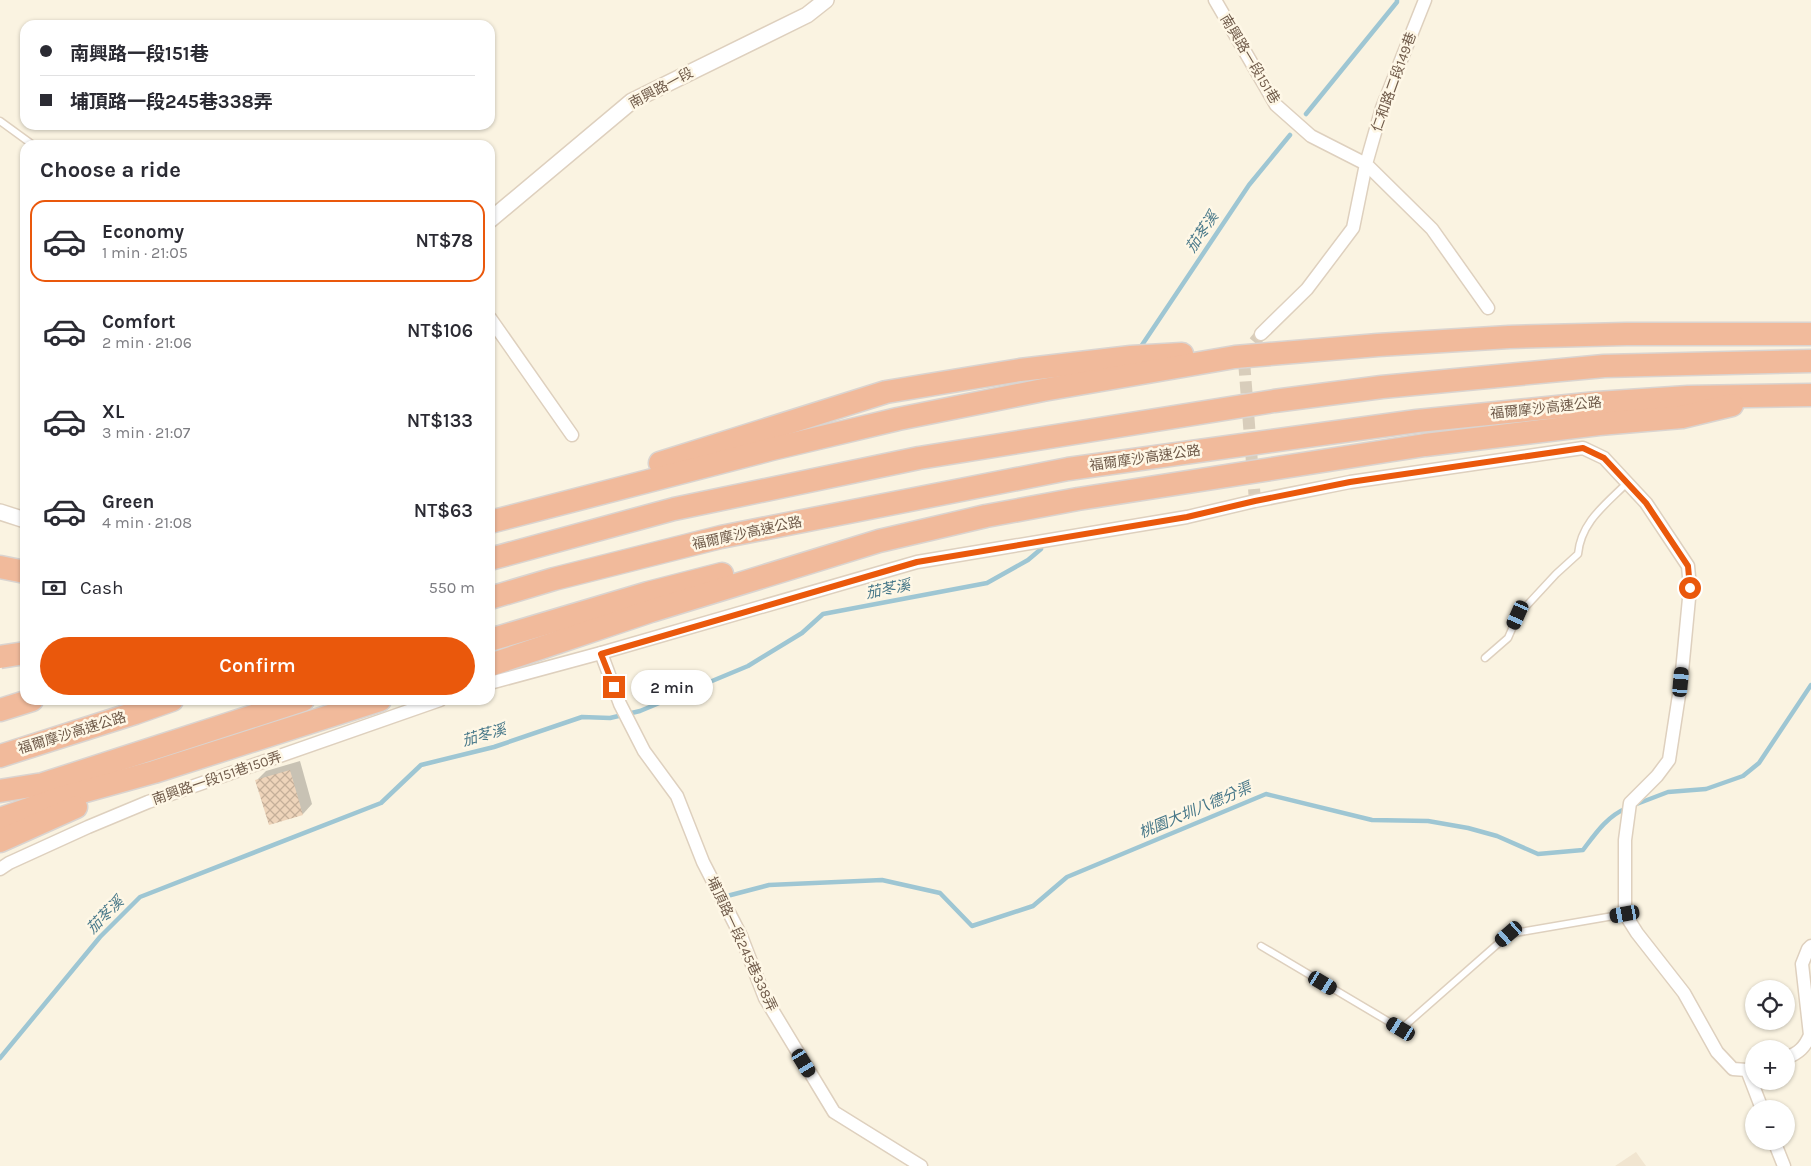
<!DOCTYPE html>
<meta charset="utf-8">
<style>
body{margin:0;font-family:Karla,"Noto Sans TC",sans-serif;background:#f7f7f7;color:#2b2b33;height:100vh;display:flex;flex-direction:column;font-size:19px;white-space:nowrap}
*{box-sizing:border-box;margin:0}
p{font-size:16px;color:#7c7c81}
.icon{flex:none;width:28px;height:28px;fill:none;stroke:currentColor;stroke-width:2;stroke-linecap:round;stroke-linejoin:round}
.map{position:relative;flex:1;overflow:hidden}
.drawer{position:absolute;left:20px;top:140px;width:475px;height:565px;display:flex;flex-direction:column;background:#fff;border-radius:15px;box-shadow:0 1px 4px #0004}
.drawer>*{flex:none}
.top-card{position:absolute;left:20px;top:20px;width:475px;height:110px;border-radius:15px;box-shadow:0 1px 4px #0004;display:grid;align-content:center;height:110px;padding:0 20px;background:#fff}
.controls{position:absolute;left:1745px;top:980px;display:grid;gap:10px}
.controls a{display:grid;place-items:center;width:50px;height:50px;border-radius:50%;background:#fff;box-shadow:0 1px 4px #0004;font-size:25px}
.end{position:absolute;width:22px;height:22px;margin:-11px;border:6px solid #ea580c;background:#fff;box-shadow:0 0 0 2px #fff}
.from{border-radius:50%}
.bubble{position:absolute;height:35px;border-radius:18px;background:#fff;box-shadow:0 1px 4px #0004;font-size:16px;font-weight:600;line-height:35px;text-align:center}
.car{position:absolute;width:15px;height:30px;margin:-15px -8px;border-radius:6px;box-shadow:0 0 4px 1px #0007;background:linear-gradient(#222 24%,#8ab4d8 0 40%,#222 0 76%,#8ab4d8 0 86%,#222 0)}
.top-card b{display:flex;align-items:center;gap:18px;height:48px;font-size:19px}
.top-card b+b{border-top:1px solid #e1e1e2}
.top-card i{width:12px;height:12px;background:#2b2b33}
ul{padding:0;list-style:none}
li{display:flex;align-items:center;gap:15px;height:82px;margin:0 10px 8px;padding:0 10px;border:2px solid transparent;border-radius:15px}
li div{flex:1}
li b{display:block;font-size:19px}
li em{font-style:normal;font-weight:600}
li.selected{border-color:#ea580c}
li>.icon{width:45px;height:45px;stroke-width:1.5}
h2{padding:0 20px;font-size:22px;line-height:60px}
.pay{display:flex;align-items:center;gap:12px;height:55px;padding:0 20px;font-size:19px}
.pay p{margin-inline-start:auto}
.button{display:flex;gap:10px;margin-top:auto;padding:10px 20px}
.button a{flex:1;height:58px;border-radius:30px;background:#ea580c;color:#fff;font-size:20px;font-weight:600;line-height:58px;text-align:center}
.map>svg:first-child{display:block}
.residential{fill:#f1e5d0}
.shadow{fill:#0003}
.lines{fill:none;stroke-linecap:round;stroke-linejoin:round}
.stream{stroke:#9ec6d3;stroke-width:4.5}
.building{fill:url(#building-cross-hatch)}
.minor-tunnel{stroke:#d8cdbb;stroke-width:12;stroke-dasharray:12 6;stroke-linecap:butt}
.service-casing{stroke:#ded0be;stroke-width:9}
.minor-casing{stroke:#ded0be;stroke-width:15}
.tertiary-casing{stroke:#ded0be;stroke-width:18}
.motorway-casing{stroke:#dad4d0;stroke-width:25}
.service{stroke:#fff;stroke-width:6}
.minor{stroke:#fff;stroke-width:12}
.tertiary{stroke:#fff;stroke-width:15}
.motorway{stroke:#f1ba9b;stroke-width:22}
.motorway-bridge-casing{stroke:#dad4d0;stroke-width:25;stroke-linecap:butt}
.motorway-bridge{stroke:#f1ba9b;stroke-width:22}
.route{stroke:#ea580c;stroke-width:6}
.labels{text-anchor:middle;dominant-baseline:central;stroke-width:5;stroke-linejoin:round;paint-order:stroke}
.street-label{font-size:14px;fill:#705b4a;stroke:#fef7e6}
.water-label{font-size:15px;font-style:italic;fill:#487889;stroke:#fef7e6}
</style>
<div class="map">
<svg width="1811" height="1166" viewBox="0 0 1811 1166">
<defs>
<pattern id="building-cross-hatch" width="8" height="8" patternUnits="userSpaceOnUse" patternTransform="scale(1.25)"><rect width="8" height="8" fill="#eed4ba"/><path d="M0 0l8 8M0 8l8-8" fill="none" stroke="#c5af99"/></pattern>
</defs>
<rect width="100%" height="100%" fill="#faf3e1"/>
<polygon class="residential" points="1636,1152 1646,1166 1615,1166"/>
<polygon class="shadow" points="300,761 312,804 303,814 269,824 257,780 266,771"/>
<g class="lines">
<g class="stream">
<polyline points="1306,114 1397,2 1397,0"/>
<polyline points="1140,348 1249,185 1290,135"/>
<polyline points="1634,805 1668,792 1706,789 1743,776 1759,763 1811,685"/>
<path d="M727 896 769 885 882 880 940 893 972 926 1033 906 1067 877 1266 794 1372 820 1428 821 1468 828 1497 836 1538 854 1583 850C1595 834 1607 816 1627 808"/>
<polyline points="0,1058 100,937 140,897 381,803 421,765 494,747 582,717 610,718 640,711 748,666 802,633 823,614 987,583 1028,560 1041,549"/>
</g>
</g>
<polygon class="building" points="290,770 303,815 269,825 255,780"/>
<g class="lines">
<polyline class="minor-tunnel" points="1255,501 1244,361 1252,345 1261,334"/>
<g class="service-casing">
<g id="service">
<polyline points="0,121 33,145"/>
<path d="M1485 658 1508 638 1518 615 1556 574 1578 554C1581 522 1605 505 1627 483"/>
<polyline points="1261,946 1401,1029 1509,934 1625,914"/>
</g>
</g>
<g class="minor-casing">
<g id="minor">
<polyline points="1215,0 1276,105 1311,136 1366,164 1353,228 1307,289 1261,334"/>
<polyline points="1425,0 1382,108 1366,164 1432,229 1488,308"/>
<polyline points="490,318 572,435"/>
<polyline points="601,653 620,704 644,751 677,796 703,862 741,936 765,998 834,1112 921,1166"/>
<polyline points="490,683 601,653 917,562 1187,517 1255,501 1350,482 1583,448 1604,458 1646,503 1688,566 1690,588 1681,682 1669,760 1657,776 1630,803 1625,840 1625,914 1637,933 1684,993 1717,1052 1733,1069 1747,1070 1762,1109"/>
<polyline points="0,869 9,863 88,827 148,802 440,700"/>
<path d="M1786 1058C1799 1053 1805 1047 1810 1035L1802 964 1808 949 1811 946"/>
<polyline points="1774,1141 1784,1166"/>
</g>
</g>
<g class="tertiary-casing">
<g id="tertiary">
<polyline points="490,220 632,101 807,15 826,0"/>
<polyline points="0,512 25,520"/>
</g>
</g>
<g class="motorway-casing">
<g id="motorway">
<polyline points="660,463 886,392 1020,370 1131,357 1182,354"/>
<polyline points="490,522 772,449 898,419 1043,390 1235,357 1378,345 1509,337 1626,334 1811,334"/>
<polyline points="490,559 674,509 919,458 1274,401 1382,387 1604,366 1811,361"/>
<polyline points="0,567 25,572"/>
<polyline points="490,598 554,579 721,537 1068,469 1417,421 1597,403 1688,397 1811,395"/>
<polyline points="490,640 648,593 722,574"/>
<polyline points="490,665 651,611 879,541 986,516 1078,499 1425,445 1599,424 1682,417 1732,405"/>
<polyline points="0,710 32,700"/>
<polyline points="0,756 135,713 172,700"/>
<polyline points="0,791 43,784 303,700"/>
<polyline points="0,819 64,797 154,772 380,700"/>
<polyline points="0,841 76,807"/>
</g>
</g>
<use href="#service" class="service"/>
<use href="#minor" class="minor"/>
<use href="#tertiary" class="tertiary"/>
<use href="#motorway" class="motorway"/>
<g class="motorway-bridge-casing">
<polyline id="motorway-bridge" points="0,657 25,653"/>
</g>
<use href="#motorway-bridge" class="motorway-bridge"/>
</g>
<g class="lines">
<polyline class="route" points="614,687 601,654 917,562 1187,517 1255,501 1350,482 1583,448 1604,458 1646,503 1688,566 1690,588"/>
</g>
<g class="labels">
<g class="street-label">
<text transform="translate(1250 59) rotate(59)">南興路一段151巷</text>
<text transform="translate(1394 82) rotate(-70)">仁和路二段149巷</text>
<text transform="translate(661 88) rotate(-28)">南興路一段</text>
<text transform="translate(1546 408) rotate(-6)">福爾摩沙高速公路</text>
<text transform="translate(1145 458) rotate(-8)">福爾摩沙高速公路</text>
<text transform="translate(747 533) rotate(-12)">福爾摩沙高速公路</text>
<text transform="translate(72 733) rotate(-17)">福爾摩沙高速公路</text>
<text transform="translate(217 778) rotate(-19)">南興路一段151巷150弄</text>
<text transform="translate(742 944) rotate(65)">埔頂路一段245巷338弄</text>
</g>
<g class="water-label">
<text transform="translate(1202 232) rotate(-56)">茄苳溪</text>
<text transform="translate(888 589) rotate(-11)">茄苳溪</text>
<text transform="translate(484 735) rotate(-16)">茄苳溪</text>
<text transform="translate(1195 810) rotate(-23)">桃園大圳八德分渠</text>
<text transform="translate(105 915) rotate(-45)">茄苳溪</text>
</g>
</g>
</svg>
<div class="controls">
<a><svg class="icon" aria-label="locate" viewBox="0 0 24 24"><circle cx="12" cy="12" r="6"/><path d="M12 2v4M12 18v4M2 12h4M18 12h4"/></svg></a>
<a>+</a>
<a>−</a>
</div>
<i class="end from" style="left:1690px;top:588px"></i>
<i class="end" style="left:614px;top:687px"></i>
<div class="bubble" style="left:631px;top:670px;width:82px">2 min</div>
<i class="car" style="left:1518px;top:615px;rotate:204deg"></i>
<i class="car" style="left:1681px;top:682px;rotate:5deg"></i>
<i class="car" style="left:1625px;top:914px;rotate:260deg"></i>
<i class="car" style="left:1509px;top:934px;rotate:229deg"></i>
<i class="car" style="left:1323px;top:983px;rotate:121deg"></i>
<i class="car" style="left:1401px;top:1029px;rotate:301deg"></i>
<i class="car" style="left:804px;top:1063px;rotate:149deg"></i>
<div class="top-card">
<b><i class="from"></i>南興路一段151巷</b>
<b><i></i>埔頂路一段245巷338弄</b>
</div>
<section class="drawer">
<h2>Choose a ride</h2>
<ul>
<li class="selected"><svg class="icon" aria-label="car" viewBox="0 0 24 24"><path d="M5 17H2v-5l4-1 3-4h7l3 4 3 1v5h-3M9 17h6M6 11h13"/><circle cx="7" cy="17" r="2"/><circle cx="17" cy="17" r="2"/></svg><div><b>Economy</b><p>1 min · 21:05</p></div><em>NT$78</em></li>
<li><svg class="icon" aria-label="car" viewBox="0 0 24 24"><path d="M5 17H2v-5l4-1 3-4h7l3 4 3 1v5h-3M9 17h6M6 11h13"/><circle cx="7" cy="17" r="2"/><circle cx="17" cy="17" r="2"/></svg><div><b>Comfort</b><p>2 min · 21:06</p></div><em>NT$106</em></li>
<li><svg class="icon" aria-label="car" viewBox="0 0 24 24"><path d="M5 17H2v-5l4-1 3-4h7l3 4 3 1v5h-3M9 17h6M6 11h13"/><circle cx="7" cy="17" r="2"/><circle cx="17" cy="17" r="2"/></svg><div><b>XL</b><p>3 min · 21:07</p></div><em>NT$133</em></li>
<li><svg class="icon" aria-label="car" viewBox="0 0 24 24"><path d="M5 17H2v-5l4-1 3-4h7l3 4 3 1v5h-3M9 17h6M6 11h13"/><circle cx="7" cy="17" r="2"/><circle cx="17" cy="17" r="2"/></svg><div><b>Green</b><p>4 min · 21:08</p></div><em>NT$63</em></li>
</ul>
<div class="pay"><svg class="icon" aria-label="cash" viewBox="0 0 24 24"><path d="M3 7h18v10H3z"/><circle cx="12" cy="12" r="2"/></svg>Cash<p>550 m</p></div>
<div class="button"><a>Confirm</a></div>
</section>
</div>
